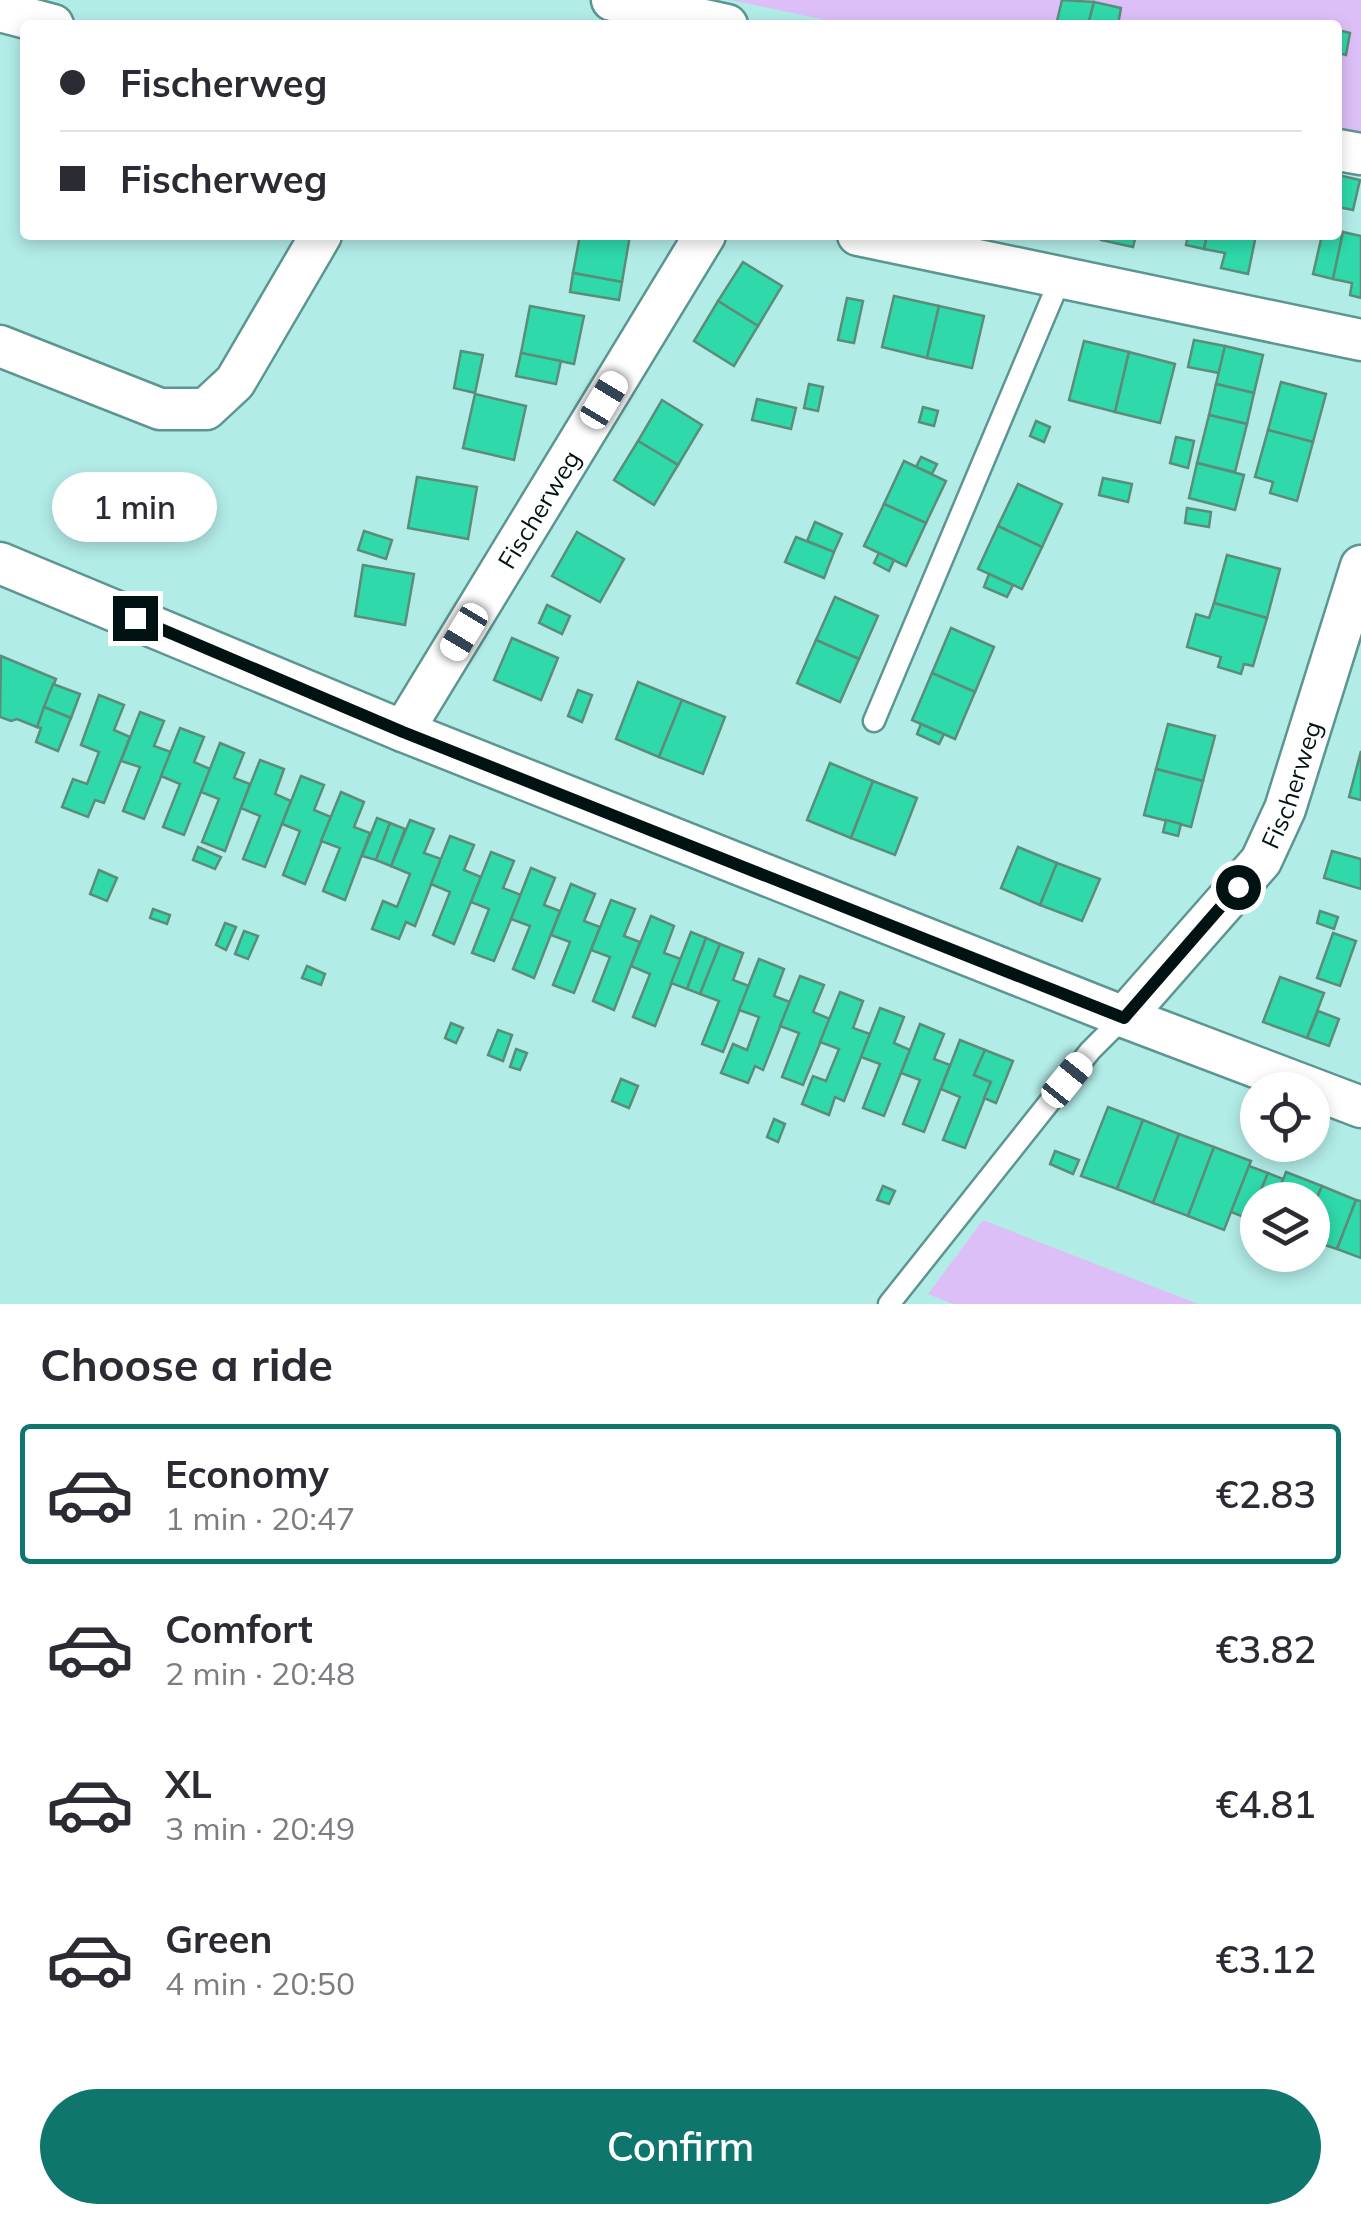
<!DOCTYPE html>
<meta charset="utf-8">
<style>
body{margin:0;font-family:Mulish,sans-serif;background:#f7f7f7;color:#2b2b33;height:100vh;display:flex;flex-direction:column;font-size:38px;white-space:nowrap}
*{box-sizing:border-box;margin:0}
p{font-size:32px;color:#7c7c81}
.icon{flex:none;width:55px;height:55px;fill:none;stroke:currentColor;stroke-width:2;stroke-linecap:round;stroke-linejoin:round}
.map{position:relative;height:1304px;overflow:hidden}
.sheet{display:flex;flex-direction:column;background:#fff;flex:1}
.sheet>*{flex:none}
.hud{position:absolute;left:20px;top:20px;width:1322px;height:220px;border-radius:10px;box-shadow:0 5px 15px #0003;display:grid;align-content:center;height:220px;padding:0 40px;background:#fff}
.controls{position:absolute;left:1240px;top:1072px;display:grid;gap:20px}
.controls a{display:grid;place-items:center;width:90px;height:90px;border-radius:50%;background:#fff;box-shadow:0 5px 15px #0003;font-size:50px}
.end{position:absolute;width:45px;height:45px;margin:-22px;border:12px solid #001312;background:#fff;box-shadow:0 0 0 5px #fff}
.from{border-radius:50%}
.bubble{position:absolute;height:70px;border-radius:35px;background:#fff;box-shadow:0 5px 15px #0003;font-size:32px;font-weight:600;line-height:70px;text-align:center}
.car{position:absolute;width:30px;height:60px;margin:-30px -15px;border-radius:12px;box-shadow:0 0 8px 2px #0007;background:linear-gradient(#fff 24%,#345 0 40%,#fff 0 76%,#345 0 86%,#fff 0)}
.hud b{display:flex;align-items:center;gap:35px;height:95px;font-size:38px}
.hud b+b{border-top:2px solid #e1e1e2}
.hud i{width:25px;height:25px;background:#2b2b33}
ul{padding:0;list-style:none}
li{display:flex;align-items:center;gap:30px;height:140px;margin:0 20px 15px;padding:0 20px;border:5px solid transparent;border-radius:10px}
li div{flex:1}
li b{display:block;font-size:38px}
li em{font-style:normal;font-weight:600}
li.selected{border-color:#0f766e}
li>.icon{width:90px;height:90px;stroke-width:1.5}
h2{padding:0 40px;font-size:45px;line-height:120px}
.cta{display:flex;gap:20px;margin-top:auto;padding:20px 40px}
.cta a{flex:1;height:115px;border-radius:60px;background:#0f766e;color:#fff;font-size:40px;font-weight:600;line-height:115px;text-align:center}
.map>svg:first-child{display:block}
.green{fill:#ddbff7}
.building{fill:#2fd9aa;stroke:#5c8c7a;stroke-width:2.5}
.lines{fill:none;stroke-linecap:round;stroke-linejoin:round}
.service-casing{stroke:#5d9590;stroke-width:25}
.minor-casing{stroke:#5d9590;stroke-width:45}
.service{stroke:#fff;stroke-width:20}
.minor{stroke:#fff;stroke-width:40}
.route{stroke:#001312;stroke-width:12}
.labels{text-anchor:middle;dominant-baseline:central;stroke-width:8;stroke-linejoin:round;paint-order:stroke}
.street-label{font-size:25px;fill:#001312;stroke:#b2ece7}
</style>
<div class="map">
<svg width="1361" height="1304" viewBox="0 0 1361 1304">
<rect width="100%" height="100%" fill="#b2ece7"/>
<g class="green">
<polygon points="731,0 1361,0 1361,134 1338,129 1338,25 848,25"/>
<polygon points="983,1220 1198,1304 953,1304 928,1294"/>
</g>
<g class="building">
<polygon points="1062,0 1094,2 1088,25 1056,25"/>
<polygon points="1094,2 1121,8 1118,25 1088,25"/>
<polygon points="1338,30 1350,33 1346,55 1338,53"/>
<polygon points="1338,175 1360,180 1353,210 1338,207"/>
<polygon points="1338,231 1343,232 1333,279 1313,274 1322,235 1338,235"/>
<polygon points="1343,232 1361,236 1361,298 1350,295 1352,283 1333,279"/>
<polygon points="580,235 630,235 622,282 573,273"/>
<polygon points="1102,235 1136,235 1133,247 1101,240"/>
<polygon points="1188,235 1207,235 1204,249 1186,245"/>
<polygon points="1207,235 1256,235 1248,274 1221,268 1225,253 1204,249"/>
<polygon points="743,262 782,286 758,326 718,301"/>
<polygon points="573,273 622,282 619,300 570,292"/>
<polygon points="894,296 939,306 927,358 882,347"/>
<polygon points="847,298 863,301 854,343 838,340"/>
<polygon points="718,301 758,326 734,366 694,341"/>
<polygon points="530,306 584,316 574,364 521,353"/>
<polygon points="939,306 984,316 972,368 927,358"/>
<polygon points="1194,340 1225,346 1219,373 1188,367"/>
<polygon points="1084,341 1129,352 1115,412 1069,400"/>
<polygon points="1225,346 1263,355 1254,393 1216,384"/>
<polygon points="461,351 483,355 475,393 454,388"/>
<polygon points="1129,352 1175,364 1160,423 1115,412"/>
<polygon points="521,353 561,361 556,384 516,376"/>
<polygon points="1281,382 1326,394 1313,442 1268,430"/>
<polygon points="809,384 823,387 818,411 804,408"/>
<polygon points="1216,384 1254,393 1247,424 1209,415"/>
<polygon points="475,394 526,406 514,460 463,448"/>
<polygon points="757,399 796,408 791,429 752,420"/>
<polygon points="662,400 702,425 678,465 638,441"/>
<polygon points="923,407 938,411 934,426 919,422"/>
<polygon points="1209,415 1247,424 1235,472 1197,463"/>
<polygon points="1036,421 1050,427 1044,442 1030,436"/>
<polygon points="1268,430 1313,442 1297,501 1270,493 1273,482 1255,477"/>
<polygon points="1176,437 1194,441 1188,468 1170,463"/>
<polygon points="638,441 678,465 654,505 614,480"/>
<polygon points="921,457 937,464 932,474 916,467"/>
<polygon points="904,461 946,481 926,523 884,504"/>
<polygon points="1197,463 1244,475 1235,510 1189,498"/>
<polygon points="417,477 477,487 468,539 408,528"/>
<polygon points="1103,478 1132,484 1128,502 1099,495"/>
<polygon points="1018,484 1062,504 1042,547 998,526"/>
<polygon points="884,504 926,523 906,566 864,546"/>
<polygon points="1187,508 1211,512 1209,527 1185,523"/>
<polygon points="815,522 842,534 834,552 807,541"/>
<polygon points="998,526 1042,547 1022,589 978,569"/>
<polygon points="364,531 392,540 386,559 358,550"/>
<polygon points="577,532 624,559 600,602 552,576"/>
<polygon points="796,537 834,552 824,578 785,562"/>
<polygon points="879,553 894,560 889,571 874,563"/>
<polygon points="1227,555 1280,569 1267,618 1214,603"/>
<polygon points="363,565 414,574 405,625 355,616"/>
<polygon points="989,574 1013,585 1007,597 984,587"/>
<polygon points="835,597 878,616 859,659 816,640"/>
<polygon points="1214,603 1267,618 1253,666 1244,664 1241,674 1218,667 1221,657 1187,647 1196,614 1209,618"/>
<polygon points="547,605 570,616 562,634 539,623"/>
<polygon points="951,628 994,647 975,692 932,673"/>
<polygon points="512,638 558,658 541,700 494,680"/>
<polygon points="816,640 859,659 840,702 797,683"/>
<polygon points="1,656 56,679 37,727 17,719 11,721 0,717"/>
<polygon points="932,673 975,692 955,739 912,720"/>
<polygon points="638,682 682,700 659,757 616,739"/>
<polygon points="53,684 80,694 71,718 44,707"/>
<polygon points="578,690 592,695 582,722 568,716"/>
<polygon points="99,695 124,705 114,730 130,737 104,803 95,800 88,817 62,807 73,779 87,784 99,752 81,745"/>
<polygon points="682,700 725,717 703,774 659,757"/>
<polygon points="44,707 71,718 58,751 36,742 41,728 37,727"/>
<polygon points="140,712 164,721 154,746 171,752 144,819 123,811 140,767 121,761"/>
<polygon points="921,724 944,734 939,744 917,734"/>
<polygon points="1168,724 1215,736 1203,781 1156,769"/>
<polygon points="180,728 204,737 194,762 210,769 184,835 163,827 180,784 161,776"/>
<polygon points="220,743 244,753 234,778 250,784 225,851 202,842 219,799 201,792"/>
<polygon points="1361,751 1361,800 1349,797"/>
<polygon points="260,760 284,769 275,794 291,801 265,867 243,859 260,816 241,808"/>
<polygon points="830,763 873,781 851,838 807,820"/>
<polygon points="1156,769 1203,781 1191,827 1144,815"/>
<polygon points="301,776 324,785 314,810 331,817 305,884 283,875 300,831 282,824"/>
<polygon points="873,781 917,798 895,855 851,838"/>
<polygon points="341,792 364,802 354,827 370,833 345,900 323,891 340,848 321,841"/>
<polygon points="377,818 390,823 376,860 362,856"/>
<polygon points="410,820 434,829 424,853 441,859 415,926 406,922 399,939 372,929 383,901 397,907 410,874 391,866"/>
<polygon points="1166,820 1181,824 1178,836 1163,832"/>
<polygon points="390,823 405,829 391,866 376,860"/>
<polygon points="450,836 474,845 464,870 481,877 454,944 433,935 450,892 431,884"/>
<polygon points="198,847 221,857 215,869 193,860"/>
<polygon points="1018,847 1057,863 1040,905 1001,888"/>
<polygon points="1332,851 1361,859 1361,889 1324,878"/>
<polygon points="491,852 514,861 503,888 521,895 494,961 472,953 489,909 471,902"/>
<polygon points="1057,863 1100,879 1082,921 1040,905"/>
<polygon points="531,868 555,878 544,905 560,911 534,978 513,969 530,926 511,919"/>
<polygon points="99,870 117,878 107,901 90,894"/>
<polygon points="571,884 595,894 584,921 600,927 574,993 553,985 570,942 551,935"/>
<polygon points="611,900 635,909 624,936 640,942 614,1010 593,1001 610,957 591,950"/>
<polygon points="153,909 170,915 167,924 150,918"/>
<polygon points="1320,911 1338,917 1334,929 1317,923"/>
<polygon points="651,916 674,926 664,953 681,959 655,1026 633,1017 650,974 631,966"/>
<polygon points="225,923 236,927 226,950 216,945"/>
<polygon points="244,931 258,936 248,959 235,954"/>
<polygon points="691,932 706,938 687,989 671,983"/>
<polygon points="1333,933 1356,941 1340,986 1317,978"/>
<polygon points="706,938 720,944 700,994 687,989"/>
<polygon points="720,944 743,953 733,980 749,986 723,1052 702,1044 719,1001 700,994"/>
<polygon points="759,959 784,969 774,996 790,1002 763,1070 755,1066 748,1083 721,1073 733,1044 747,1050 759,1017 739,1010"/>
<polygon points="307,966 325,974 321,985 302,978"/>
<polygon points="800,976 824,985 813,1012 830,1019 803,1085 782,1077 799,1033 780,1026"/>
<polygon points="1280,977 1324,993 1307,1038 1263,1022"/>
<polygon points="840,992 863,1001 853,1028 870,1034 844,1101 835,1097 829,1115 802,1104 813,1076 826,1081 839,1049 820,1042"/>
<polygon points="880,1008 904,1017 894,1043 910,1050 884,1116 863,1108 880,1064 861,1057"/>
<polygon points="1318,1011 1339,1019 1329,1046 1307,1038"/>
<polygon points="451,1023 463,1028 456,1043 445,1038"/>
<polygon points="920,1024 944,1034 934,1059 950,1065 924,1132 903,1124 920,1080 901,1073"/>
<polygon points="498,1030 512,1035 503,1061 488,1055"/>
<polygon points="960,1040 985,1050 974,1075 991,1082 965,1148 943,1140 960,1097 941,1089"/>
<polygon points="516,1049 527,1053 520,1070 510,1067"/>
<polygon points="985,1050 1013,1061 996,1103 984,1098 991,1082 974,1075"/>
<polygon points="621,1079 638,1086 629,1108 612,1101"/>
<polygon points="1108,1107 1143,1120 1117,1189 1081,1176"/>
<polygon points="774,1119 785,1124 778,1142 767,1137"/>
<polygon points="1143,1120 1179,1134 1153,1203 1117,1189"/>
<polygon points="1179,1134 1214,1147 1188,1216 1153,1203"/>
<polygon points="1214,1147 1251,1161 1224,1230 1188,1216"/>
<polygon points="1055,1151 1079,1160 1073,1174 1050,1164"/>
<polygon points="1249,1166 1268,1173 1249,1219 1231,1212"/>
<polygon points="1286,1172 1322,1186 1312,1209 1312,1200 1275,1200"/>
<polygon points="1268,1173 1283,1179 1275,1200 1258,1200 1258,1222 1249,1219"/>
<polygon points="883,1186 895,1191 889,1204 877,1200"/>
<polygon points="1322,1186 1356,1200 1337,1249 1312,1241 1312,1209"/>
<polygon points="1356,1200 1361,1201 1361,1258 1337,1249"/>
</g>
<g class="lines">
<g class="service-casing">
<g id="service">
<polyline points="874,721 1061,277"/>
<polyline points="889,1304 1090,1051 1124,1017"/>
</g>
</g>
<g class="minor-casing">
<g id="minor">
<polyline points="612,0 727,25"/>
<polyline points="0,11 53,25"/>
<polyline points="1338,150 1361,154"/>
<polyline points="858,235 1361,340"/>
<polyline points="0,346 160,409 206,409 235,382 321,235"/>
<polyline points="0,563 403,731 1124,1017 1361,1107"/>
<path id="s1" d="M403 731 705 235"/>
<path id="s2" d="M1124 1017 1261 861 1285 809 1361 566"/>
</g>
</g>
<use href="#service" class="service"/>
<use href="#minor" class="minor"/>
</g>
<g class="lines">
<polyline class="route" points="135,618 403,732 1124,1018 1238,887"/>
</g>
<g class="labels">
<g class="street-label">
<text stroke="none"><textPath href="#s1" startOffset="260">Fischerweg</textPath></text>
<text stroke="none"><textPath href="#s2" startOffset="290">Fischerweg</textPath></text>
</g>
</g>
</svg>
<div class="controls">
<a><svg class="icon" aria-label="locate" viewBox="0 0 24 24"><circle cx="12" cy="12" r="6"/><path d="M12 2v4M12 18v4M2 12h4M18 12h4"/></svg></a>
<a><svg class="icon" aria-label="layers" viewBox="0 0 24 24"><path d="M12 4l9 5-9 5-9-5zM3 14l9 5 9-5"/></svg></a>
</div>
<i class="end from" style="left:1238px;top:887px"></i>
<i class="end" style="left:135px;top:618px"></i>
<div class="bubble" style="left:52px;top:472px;width:165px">1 min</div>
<i class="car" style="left:604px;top:400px;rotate:31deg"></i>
<i class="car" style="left:464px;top:632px;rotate:211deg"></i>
<i class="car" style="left:1067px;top:1080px;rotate:39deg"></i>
<div class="hud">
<b><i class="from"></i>Fischerweg</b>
<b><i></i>Fischerweg</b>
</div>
</div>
<section class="sheet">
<h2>Choose a ride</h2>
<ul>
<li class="selected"><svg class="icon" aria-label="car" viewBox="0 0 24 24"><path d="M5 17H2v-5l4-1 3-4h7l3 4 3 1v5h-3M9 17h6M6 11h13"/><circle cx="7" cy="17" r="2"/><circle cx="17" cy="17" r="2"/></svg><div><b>Economy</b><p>1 min · 20:47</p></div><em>€2.83</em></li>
<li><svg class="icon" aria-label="car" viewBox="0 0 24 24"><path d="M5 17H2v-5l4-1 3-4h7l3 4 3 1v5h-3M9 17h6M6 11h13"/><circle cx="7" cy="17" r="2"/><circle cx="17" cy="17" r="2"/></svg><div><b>Comfort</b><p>2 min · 20:48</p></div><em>€3.82</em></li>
<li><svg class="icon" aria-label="car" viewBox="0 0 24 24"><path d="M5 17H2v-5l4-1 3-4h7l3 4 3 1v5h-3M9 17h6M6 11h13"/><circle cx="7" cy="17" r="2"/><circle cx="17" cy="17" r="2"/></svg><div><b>XL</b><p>3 min · 20:49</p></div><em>€4.81</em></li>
<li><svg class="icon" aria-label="car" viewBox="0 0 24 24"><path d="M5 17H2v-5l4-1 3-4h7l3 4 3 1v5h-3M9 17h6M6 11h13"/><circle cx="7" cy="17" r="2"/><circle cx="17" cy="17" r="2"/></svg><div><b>Green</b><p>4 min · 20:50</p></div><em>€3.12</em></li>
</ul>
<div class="cta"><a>Confirm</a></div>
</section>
